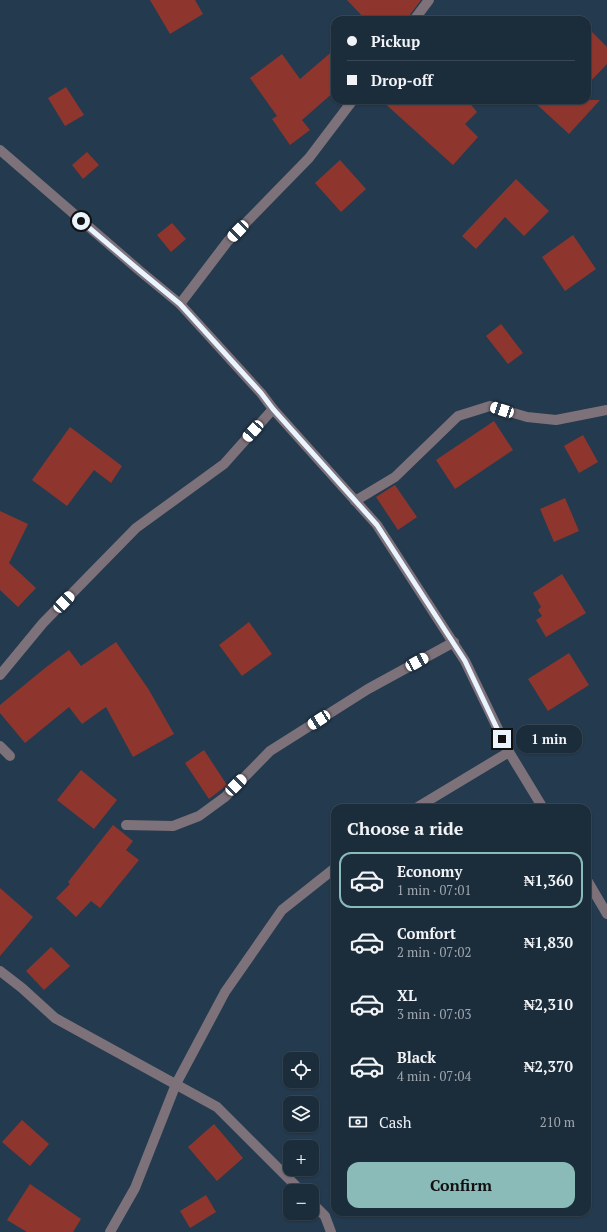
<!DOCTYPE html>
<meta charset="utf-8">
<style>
body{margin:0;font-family:"PT Serif",serif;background:#283845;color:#f1f3f6;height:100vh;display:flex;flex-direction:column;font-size:15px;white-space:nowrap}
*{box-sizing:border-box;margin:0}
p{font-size:13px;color:#a0a7af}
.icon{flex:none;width:22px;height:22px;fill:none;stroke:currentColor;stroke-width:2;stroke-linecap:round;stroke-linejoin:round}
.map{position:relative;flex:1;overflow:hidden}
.drawer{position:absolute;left:331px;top:804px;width:260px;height:412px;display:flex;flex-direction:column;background:#1b2c3a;border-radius:12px;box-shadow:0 1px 3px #0004,0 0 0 1px #394854}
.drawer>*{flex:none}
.hud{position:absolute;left:331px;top:16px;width:260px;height:88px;border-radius:12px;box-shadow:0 1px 3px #0004,0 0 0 1px #394854;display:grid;align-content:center;height:88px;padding:0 16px;background:#1b2c3a}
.tools{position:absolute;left:283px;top:1052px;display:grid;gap:8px}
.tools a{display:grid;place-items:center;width:36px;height:36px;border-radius:8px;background:#1b2c3a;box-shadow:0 1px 3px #0004,0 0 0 1px #394854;font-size:20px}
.end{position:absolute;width:18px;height:18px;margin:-9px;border:5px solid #e9f4fe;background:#111;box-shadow:0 0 0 2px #111}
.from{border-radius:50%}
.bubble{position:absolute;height:28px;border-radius:12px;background:#1b2c3a;box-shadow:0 1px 3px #0004,0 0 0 1px #394854;font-size:13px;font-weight:700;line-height:28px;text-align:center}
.car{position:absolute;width:12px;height:24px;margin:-12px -6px;border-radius:5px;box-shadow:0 0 3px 1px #0007;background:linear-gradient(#fff 24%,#345 0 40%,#fff 0 76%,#345 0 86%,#fff 0)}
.hud b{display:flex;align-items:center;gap:14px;height:38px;font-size:15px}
.hud b+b{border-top:1px solid #394854}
.hud i{width:10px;height:10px;background:#f1f3f6}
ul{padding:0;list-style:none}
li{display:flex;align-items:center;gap:12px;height:56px;margin:0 8px 6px;padding:0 8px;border:2px solid transparent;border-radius:12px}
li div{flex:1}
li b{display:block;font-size:15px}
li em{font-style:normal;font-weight:700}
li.current{border-color:#8bbbb9}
li>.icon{width:36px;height:36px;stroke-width:1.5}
h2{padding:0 16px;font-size:18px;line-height:48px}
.pay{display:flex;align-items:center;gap:10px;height:44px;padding:0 16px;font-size:15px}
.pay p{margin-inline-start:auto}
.primary-button{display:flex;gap:8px;margin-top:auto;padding:8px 16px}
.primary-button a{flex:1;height:46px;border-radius:12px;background:#8bbbb9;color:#111;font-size:16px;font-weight:700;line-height:46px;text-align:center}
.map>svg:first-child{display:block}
.building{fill:#8e362e}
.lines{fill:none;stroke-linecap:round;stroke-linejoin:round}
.minor{stroke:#7d717a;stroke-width:10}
.route{stroke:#e9f4fe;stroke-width:5}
</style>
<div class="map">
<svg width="607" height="1232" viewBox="0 0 607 1232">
<rect width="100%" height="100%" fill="#243a4e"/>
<g class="building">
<polygon points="150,0 195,0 203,14 170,34"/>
<polygon points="347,0 421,0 409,16 407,20 366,20"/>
<polygon points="587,27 607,47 607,64 587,85"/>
<polygon points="335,49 335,91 302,120 310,130 290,145 272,119 277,116 250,78 282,54 300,79"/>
<polygon points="66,87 84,115 65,126 48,98"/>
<polygon points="381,100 467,100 477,112 465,124 478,137 453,165"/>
<polygon points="532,100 600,100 569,134"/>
<polygon points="87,152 99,165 83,179 72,165"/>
<polygon points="340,160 366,189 341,212 315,183"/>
<polygon points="516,179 549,211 524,236 505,217 476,249 462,236"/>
<polygon points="172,223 186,239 171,252 157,235"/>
<polygon points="573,235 596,269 565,291 542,257"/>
<polygon points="501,324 523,353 508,364 486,336"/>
<polygon points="494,421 513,450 455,489 436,460"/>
<polygon points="70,427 122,466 111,483 94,470 67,506 32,480"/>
<polygon points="583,435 598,462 579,473 564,446"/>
<polygon points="395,485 417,517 398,530 376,497"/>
<polygon points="565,498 579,531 554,542 540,509"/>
<polygon points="0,511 28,524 9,563 36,588 18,607 0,590"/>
<polygon points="562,574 586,613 546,637 536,620 542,616 538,610 541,607 533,593"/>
<polygon points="249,622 272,654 242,676 219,645"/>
<polygon points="116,642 149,690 174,734 133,757 106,707 82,724 69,707 25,743 0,713 0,705 45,668 69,650 81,666"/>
<polygon points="569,653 589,685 548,711 528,679"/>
<polygon points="204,750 227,785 209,799 185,763"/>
<polygon points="81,770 117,800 94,829 57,800"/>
<polygon points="113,825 133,841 126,850 139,860 100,908 91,901 76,917 56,898 70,884 68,882"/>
<polygon points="0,888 33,917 0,956"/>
<polygon points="51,947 70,966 44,990 26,971"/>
<polygon points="22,1120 49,1144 30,1166 2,1142"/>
<polygon points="214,1124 243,1158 217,1181 188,1147"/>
<polygon points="30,1184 81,1219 73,1232 27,1232 7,1220"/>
<polygon points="206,1195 216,1212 190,1228 180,1211"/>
</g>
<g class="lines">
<g class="minor">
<polyline points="414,20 429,0"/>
<polyline points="0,150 140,271 180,304 261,393 273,409 377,525 465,661 509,752 543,808"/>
<polyline points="180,304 228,241 309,158 353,100"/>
<polyline points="355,501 395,477 458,416 490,406 527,417 556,420 607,410"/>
<polyline points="0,675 43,623 136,528 224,464 273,409"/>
<polyline points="0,746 10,756"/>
<polyline points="416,808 509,752"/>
<polyline points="126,825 173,826 199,816 225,797 270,751 368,689 454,642"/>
<polyline points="587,880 607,914"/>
<polyline points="0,971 22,988 55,1018 217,1107 301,1191"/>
<polyline points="312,1203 325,1216 331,1232"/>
<polyline points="110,1232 135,1188 176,1084 225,992 282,910 335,868"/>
</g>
</g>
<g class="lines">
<polyline class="route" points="81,221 140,271 180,304 261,393 273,409 377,525 465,661 502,739"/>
</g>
</svg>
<div class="tools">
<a><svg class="icon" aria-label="locate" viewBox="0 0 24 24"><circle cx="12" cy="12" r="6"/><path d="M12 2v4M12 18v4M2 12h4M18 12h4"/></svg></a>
<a><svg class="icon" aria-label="layers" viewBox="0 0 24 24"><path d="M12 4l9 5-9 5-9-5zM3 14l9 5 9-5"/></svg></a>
<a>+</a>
<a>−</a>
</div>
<i class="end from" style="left:81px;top:221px"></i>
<i class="end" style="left:502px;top:739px"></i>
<div class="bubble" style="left:516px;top:725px;width:66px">1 min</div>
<i class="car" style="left:238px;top:231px;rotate:224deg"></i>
<i class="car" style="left:502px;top:410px;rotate:288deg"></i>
<i class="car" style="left:253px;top:431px;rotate:222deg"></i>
<i class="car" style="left:64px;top:602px;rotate:44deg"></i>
<i class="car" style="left:417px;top:662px;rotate:61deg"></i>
<i class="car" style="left:319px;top:720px;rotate:237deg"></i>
<i class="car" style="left:236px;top:785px;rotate:45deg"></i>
<div class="hud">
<b><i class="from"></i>Pickup</b>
<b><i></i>Drop-off</b>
</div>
<section class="drawer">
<h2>Choose a ride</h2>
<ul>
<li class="current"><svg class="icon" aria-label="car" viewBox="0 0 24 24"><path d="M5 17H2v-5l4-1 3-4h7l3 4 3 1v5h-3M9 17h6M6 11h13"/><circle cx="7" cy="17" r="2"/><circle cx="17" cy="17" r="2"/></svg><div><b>Economy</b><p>1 min · 07:01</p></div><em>₦1,360</em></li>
<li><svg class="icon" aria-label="car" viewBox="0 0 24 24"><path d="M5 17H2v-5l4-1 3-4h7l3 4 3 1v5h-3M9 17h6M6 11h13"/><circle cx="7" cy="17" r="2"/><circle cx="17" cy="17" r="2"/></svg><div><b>Comfort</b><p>2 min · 07:02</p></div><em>₦1,830</em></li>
<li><svg class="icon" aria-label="car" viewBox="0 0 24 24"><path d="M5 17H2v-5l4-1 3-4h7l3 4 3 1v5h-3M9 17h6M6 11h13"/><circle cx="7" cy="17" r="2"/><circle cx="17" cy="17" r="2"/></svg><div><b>XL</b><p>3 min · 07:03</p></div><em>₦2,310</em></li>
<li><svg class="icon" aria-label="car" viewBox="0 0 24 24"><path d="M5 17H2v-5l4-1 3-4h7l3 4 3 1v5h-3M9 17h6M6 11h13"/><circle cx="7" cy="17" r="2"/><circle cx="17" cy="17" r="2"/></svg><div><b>Black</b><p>4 min · 07:04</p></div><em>₦2,370</em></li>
</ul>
<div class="pay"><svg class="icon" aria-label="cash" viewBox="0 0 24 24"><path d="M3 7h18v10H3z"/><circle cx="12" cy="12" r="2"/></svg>Cash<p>210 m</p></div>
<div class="primary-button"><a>Confirm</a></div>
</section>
</div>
